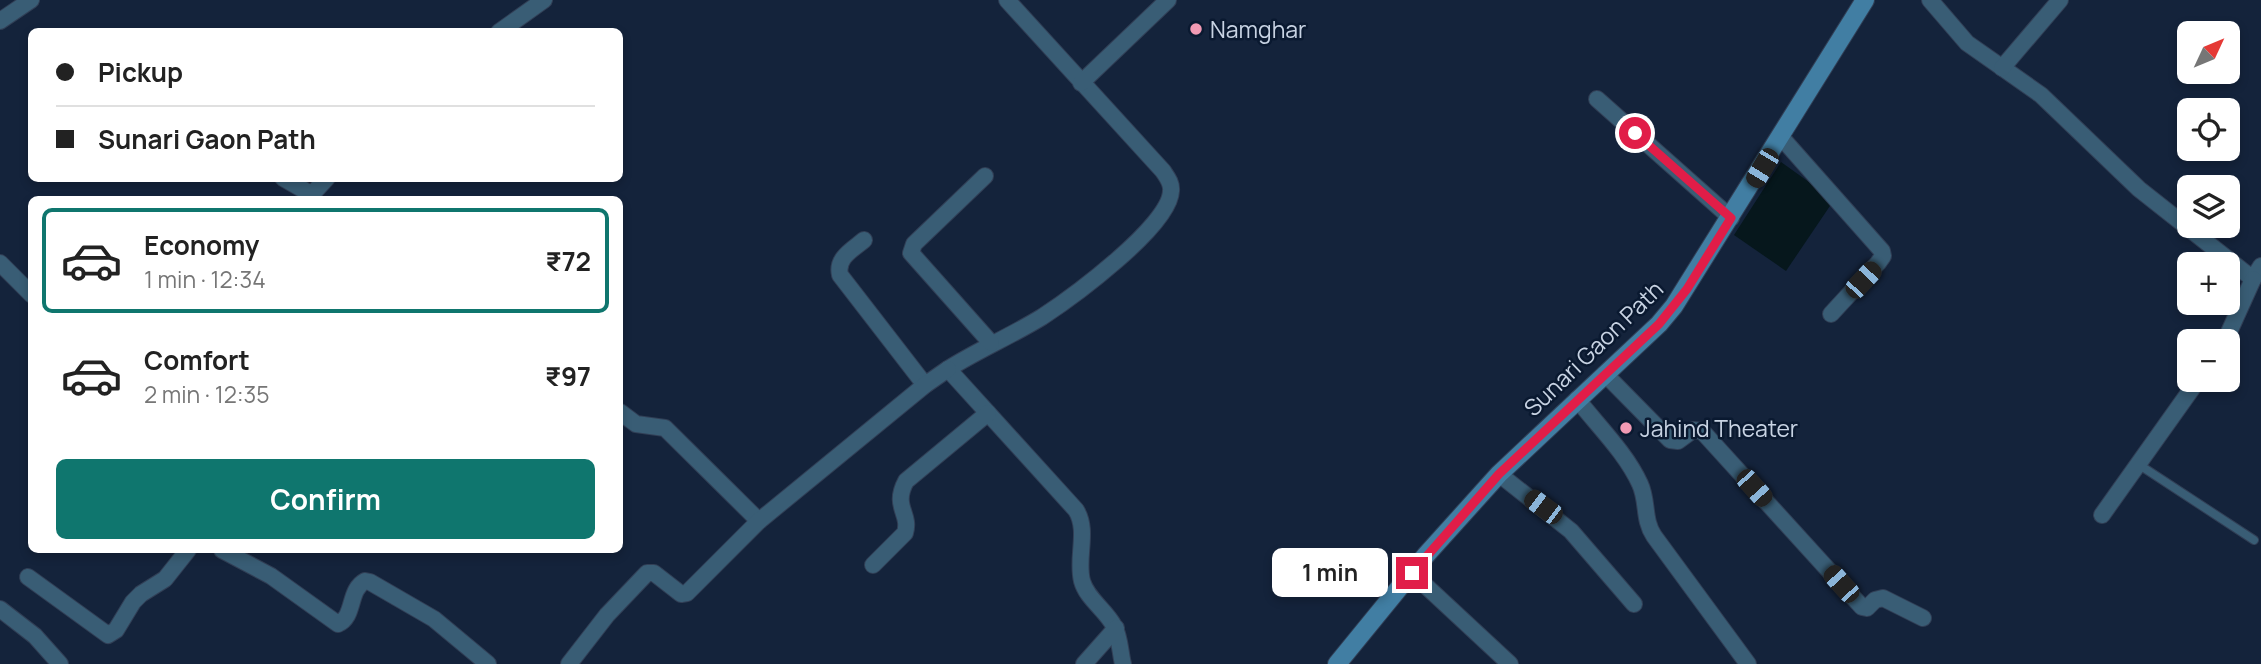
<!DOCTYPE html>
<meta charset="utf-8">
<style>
body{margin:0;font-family:Manrope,sans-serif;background:#f6f6f6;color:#222;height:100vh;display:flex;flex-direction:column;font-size:26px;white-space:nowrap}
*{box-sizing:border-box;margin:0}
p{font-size:23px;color:#767676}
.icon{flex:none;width:38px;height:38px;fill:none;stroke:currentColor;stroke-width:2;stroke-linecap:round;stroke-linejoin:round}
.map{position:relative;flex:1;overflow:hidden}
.side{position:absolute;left:28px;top:196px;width:595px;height:357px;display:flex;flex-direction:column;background:#fff;border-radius:10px;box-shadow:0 4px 10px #0003}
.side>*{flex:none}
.banner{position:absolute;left:28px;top:28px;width:595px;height:154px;border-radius:10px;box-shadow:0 4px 10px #0003;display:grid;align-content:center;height:154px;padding:0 28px;background:#fff}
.needle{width:46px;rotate:46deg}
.tools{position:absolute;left:2177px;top:21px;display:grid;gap:14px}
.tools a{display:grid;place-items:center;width:63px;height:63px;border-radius:10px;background:#fff;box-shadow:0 4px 10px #0003;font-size:35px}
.end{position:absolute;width:32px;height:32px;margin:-16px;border:9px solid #e11d48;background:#fff;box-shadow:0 0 0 4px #fff}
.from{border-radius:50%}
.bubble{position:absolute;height:49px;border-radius:10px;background:#fff;box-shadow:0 4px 10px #0003;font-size:23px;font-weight:700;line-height:49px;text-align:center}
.car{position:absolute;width:21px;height:42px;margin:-21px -10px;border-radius:9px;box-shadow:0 0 5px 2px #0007;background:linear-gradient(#222 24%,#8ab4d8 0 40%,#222 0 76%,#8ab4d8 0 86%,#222 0)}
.banner b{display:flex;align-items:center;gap:24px;height:66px;font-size:26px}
.banner b+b{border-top:2px solid #e0e0e0}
.banner i{width:18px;height:18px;background:#222}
ul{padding:12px 0 0;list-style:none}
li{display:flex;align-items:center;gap:21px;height:105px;margin:0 14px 10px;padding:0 14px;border:4px solid transparent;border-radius:10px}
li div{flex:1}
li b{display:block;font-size:26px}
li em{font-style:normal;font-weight:700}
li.current{border-color:#0f766e}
li>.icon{width:63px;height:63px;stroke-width:1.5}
.action{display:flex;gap:14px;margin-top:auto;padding:14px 28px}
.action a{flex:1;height:80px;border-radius:10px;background:#0f766e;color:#fff;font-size:28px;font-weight:700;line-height:80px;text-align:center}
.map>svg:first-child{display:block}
.water{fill:#06171c}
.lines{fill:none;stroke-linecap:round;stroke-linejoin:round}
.lane-casing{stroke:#313f56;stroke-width:10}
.street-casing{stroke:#313f56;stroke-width:18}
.secondary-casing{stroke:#313f56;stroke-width:20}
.lane{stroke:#395d75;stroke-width:8}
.street{stroke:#395d75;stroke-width:16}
.secondary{stroke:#417ea3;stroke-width:18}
.route{stroke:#e11d48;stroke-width:9}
.poi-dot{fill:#f19ab4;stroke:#0a1930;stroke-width:2.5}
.labels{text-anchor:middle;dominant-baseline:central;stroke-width:5;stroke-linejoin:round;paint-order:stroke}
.poi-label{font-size:23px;fill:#c8d3e3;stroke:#0a1930;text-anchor:start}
.street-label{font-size:23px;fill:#c8d3e3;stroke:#0a1930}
</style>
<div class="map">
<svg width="2261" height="664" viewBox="0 0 2261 664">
<rect width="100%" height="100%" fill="#14233b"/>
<polygon class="water" points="1781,162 1834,200 1786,271 1734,235"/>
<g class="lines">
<g class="lane-casing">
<polyline id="lane" points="2138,464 2254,540"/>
</g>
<g class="street-casing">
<g id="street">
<path d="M1007 0 1163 171C1167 177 1172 183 1171 191 1170 226 1071 298 1042 317 1011 336 978 350 948 369L1076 510C1089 531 1076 557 1082 581 1087 599 1106 610 1114 626 1120 637 1120 652 1123 664"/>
<polyline points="1930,0 1967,43 2041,95 2139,189 2253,279 2261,266"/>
<polyline points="0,21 31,0"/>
<polyline points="499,32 544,0"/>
<polyline points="2002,68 2060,0"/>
<polyline points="1081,83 1168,0"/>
<polyline points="1597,99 1731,218"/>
<polyline points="1781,137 1882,251 1883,256 1878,263 1831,314"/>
<polyline points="985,176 914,244 911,253 991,343"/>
<polyline points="283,178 309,193 315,191 327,178"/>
<path d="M864 240C852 250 836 258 840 275L925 385"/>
<polyline points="0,263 32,295"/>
<polyline points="2225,341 2253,279"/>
<polyline points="1605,374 1670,440 1678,441 1693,430 1702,431 1862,607 1867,608 1875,600 1883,598 1923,618"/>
<path d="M1577 399C1598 426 1626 453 1640 484 1648 501 1643 520 1654 536L1748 664"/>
<polyline points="620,412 636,424 665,428 759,521"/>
<polyline points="1499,474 1571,531 1634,604"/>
<polyline points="2102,515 2198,380"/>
<path d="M222 550 271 576 338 624C355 617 348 590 365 581L370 582 434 619 488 664"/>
<path d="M873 565 905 533C911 513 892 507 906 481L988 413"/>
<polyline points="1412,573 1510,664"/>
<polyline points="28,577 108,635 116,630 133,602 141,594 165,579 188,550"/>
<polyline points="0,609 35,636 60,664"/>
<polyline points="569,664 607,615 647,573 654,573 681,594 687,593 759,521 925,385 948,369"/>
<polyline points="1084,664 1116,628"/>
</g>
</g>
<g class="secondary-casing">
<polyline id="secondary" points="1337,664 1426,555 1499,474 1659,324 1674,306 1865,0"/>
</g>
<use href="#lane" class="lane"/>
<use href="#street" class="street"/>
<use href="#secondary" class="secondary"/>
</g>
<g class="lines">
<polyline class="route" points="1412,573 1499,474 1659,324 1687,289 1731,218 1635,133"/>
</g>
<g class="poi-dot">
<circle cx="1196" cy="29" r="7"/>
<circle cx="1626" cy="428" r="7"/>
</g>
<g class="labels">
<g class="poi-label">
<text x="1210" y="29">Namghar</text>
<text x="1640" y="428">Jahind Theater</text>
</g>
<g class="street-label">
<text transform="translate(1593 348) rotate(-44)">Sunari Gaon Path</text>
</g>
</g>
</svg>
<div class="tools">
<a><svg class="needle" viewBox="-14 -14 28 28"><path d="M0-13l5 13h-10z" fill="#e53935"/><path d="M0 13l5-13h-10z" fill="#767676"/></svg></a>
<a><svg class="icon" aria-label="locate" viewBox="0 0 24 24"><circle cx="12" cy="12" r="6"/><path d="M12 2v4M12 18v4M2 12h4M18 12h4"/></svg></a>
<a><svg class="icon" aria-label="layers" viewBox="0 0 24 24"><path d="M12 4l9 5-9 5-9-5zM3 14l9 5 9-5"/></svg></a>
<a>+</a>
<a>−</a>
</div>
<i class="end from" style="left:1635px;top:133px"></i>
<i class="end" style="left:1412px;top:573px"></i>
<div class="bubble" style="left:1272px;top:548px;width:116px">1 min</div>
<i class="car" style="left:1762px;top:168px;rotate:211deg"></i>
<i class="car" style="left:1863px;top:280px;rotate:43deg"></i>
<i class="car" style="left:1754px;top:488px;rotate:138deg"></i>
<i class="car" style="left:1543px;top:507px;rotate:307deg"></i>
<i class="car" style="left:1841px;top:584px;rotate:318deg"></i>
<div class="banner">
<b><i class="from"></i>Pickup</b>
<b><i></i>Sunari Gaon Path</b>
</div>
<section class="side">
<ul>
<li class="current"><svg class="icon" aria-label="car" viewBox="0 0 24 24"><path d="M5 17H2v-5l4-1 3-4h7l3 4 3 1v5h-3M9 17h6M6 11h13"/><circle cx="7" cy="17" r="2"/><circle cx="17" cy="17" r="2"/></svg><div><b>Economy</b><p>1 min · 12:34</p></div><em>₹72</em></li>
<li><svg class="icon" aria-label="car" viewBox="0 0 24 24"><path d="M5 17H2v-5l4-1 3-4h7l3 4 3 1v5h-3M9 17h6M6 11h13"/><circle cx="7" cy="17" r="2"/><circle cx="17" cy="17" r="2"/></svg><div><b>Comfort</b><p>2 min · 12:35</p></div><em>₹97</em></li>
</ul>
<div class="action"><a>Confirm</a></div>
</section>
</div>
